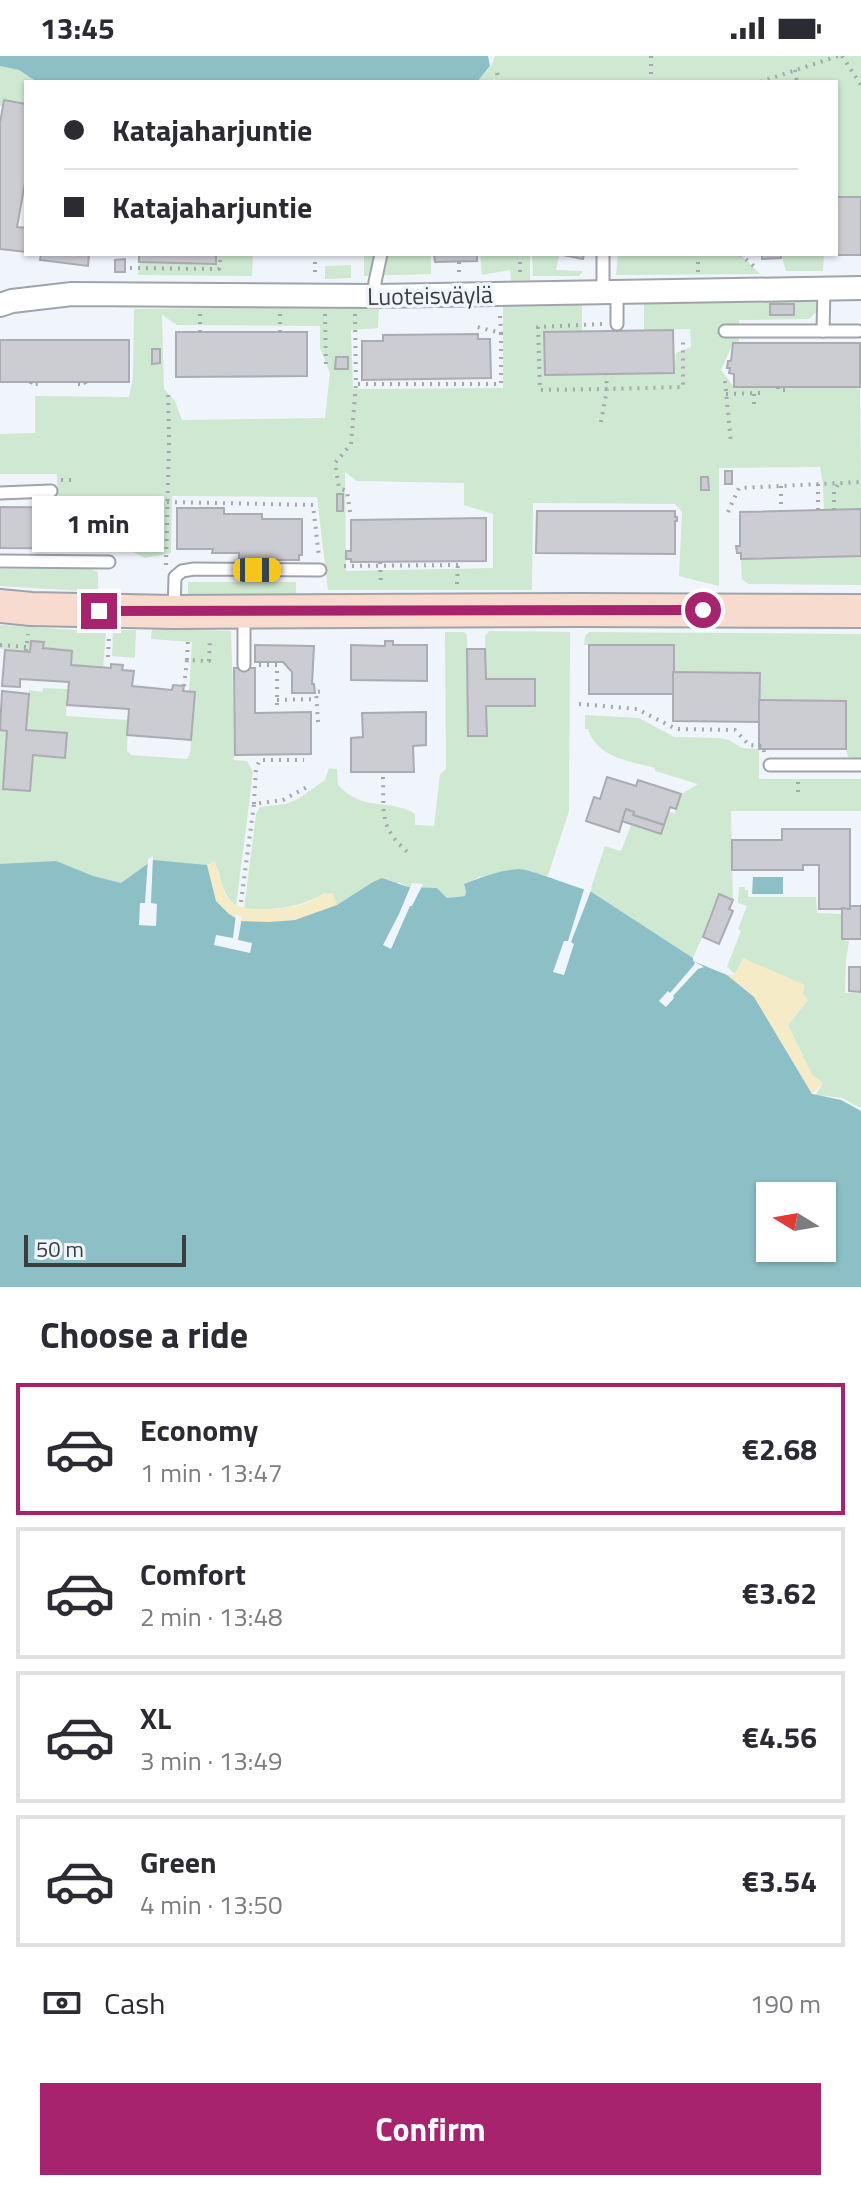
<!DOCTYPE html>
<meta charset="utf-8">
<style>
body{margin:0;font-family:"Titillium Web",sans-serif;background:#f7f7f7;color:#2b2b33;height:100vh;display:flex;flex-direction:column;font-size:30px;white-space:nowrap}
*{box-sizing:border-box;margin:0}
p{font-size:26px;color:#7c7c81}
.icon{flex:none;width:44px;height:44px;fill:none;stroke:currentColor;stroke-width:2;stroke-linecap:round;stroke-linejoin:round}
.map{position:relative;height:1231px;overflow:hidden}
.sheet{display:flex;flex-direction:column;background:#fff;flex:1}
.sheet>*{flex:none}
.guide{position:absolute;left:24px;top:24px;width:814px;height:176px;border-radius:0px;box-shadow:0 2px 6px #0004;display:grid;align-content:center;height:176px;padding:0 40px;background:#fff}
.needle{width:52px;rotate:281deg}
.tools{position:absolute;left:756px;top:1126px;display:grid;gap:16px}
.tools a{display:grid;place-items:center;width:80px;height:80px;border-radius:0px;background:#fff;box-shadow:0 2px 6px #0004;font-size:40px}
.scale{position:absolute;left:24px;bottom:20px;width:162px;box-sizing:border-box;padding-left:8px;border:4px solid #3b3d3f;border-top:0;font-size:22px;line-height:28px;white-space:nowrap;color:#3b3d3f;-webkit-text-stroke:6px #f0f5fb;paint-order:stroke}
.end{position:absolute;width:36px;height:36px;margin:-18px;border:10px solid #a8236e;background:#fff;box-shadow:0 0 0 4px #fff}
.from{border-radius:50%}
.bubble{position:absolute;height:56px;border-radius:0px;background:#fff;box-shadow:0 2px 6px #0004;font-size:26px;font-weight:700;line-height:56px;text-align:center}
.car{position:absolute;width:24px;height:48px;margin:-24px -12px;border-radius:10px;box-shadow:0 0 6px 2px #0007;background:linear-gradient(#f5c518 24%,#345 0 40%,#f5c518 0 76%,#345 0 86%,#f5c518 0)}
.guide b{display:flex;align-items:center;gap:28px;height:76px;font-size:30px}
.guide b+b{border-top:2px solid #e1e1e2}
.guide i{width:20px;height:20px;background:#2b2b33}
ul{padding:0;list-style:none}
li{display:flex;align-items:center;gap:24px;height:132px;margin:0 16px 12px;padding:0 24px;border:4px solid #e1e1e2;border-radius:0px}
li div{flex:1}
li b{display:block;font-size:30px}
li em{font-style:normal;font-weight:700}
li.active{border-color:#a8236e}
li>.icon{width:72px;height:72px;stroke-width:1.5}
h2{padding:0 40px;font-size:36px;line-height:96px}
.pay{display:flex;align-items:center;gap:20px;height:88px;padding:0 40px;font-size:30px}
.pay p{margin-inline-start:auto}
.button{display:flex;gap:16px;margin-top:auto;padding:16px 40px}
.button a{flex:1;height:92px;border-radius:0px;background:#a8236e;color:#fff;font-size:32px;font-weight:700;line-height:92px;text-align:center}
.status{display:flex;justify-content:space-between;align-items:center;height:56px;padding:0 40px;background:#fff;direction:ltr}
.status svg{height:22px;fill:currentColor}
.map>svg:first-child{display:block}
.green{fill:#cee8d1;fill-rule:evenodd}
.sand{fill:#f5ebc6}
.water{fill:#8cc0c6;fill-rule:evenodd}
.pier{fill:#f0f5fb}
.building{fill:#ccccd3;stroke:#acabb2;stroke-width:2}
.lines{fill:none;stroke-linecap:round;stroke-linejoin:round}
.lane-casing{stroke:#a0a4aa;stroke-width:15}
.street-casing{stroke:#a0a4aa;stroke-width:26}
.secondary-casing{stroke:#a0a4aa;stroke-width:36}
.path{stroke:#a4a8ac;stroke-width:4;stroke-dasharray:2 6;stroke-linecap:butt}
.lane{stroke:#fff;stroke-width:11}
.street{stroke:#fff;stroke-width:22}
.secondary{stroke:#f7dbce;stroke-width:32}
.route{stroke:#a8236e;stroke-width:10}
.labels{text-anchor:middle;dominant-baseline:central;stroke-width:7;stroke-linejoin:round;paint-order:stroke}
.street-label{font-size:24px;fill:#3b3d3f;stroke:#f0f5fb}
</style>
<div class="status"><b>13:45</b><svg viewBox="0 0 49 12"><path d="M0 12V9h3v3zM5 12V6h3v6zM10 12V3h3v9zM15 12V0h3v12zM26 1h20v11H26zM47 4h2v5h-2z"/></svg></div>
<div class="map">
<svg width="861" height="1231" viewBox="0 0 861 1231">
<rect width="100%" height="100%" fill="#f0f5fb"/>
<g class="green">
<polygon points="495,0 861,0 861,141 836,141 836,26 498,26 493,22 494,26 477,26 491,10"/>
<polygon points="0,10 19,14 37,26 26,26 26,51 0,50"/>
<polygon points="216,198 253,198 252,220 138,219 139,206 215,208"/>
<polygon points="364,198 431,198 431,218 364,220"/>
<polygon points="480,198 530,198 530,224 511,225 510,214 482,219"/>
<polygon points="532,198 559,200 556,214 583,215 579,220 533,220"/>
<polygon points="618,198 741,199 760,218 616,219"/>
<polygon points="781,198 824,198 823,215 786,215"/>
<polygon points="351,209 351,222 325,223 325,210"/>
<path d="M644 245H816V256L809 263 739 264V287H733L721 314 734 331H860L861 453 824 454 823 428 820 411 719 412V530L679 520 682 456 675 448 533 447 532 534H328L317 441 172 440 171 497 145 502 125 492 118 442 57 445V418H0V378L35 377V340L129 341 133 322 134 253 379 250 378 272 351 274 353 333 503 332V248L582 246V275L544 276 545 319 674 317 676 297 691 291 690 273 644 274ZM162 259 177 269 320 270V292L330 317 325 362 182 364 175 345 164 333ZM345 416 357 425 464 427V449L493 458V512L346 515Z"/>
<polygon points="861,500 861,529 748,528 742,523 741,503"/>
<polygon points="0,513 90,513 98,516 98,536 0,530"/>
<rect x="188" y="526" width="108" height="21"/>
<polygon points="0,569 106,576 103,612 71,609 72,595 43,592 43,587 31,586 30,596 5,594 0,592"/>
<path d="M152 573 231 575 235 699 233 704 247 705 253 716 236 850C224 840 222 828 218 814L207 809 0 880V674L7 675 3 733 30 735 33 699 65 702 66 677 26 674 29 634 42 636 43 632 68 633 66 660 128 664 127 695 131 699 187 703 190 697 195 636 189 635 192 586 151 583Z"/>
<polygon points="117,574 136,574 135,602 112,600 113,576"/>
<path d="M489 575 570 576 569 755 547 822 521 813 479 821 464 828 466 835 465 840 447 842 437 832 408 831 399 826 332 867 325 837C294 854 278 853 244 853L256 758 260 751 286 748 298 743 325 724 329 712 337 713 338 729C342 733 348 738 353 741 372 752 396 745 415 758V769L434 770 440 718 446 713 445 576H464L467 579 469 680H486V650L535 649 534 623H486L485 580Z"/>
<polygon points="589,576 861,578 861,704 848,701 846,693 845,645 760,644 759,617 673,616 673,589 584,589 585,580"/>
<path d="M585 659 639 662 674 681 719 682 729 684 742 692 759 693V723H861V755H731L733 844 718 838 708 863 710 864 693 902 590 835 605 790 621 795 631 769 661 779 669 756 675 757 680 739 698 728 655 715V712C630 705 597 702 588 673H585Z"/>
<polygon points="739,831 745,831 745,834 748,834 748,841 816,841 817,857 841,858 841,884 849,885 846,904 845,937 861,937 861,1052 842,1042 820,1039 841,1044 861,1055 861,1173 822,1140 812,1038 816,1038 823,1027 812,1019 788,969 808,944 744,902 735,918 727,911 741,875 738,873 747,850 738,847"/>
</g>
<g class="sand">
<path d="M215 805C226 843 224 854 267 853 280 853 291 852 304 848 314 844 321 837 333 837L337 849 295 864 269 866 240 865 229 858 216 845 207 809Z"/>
<polygon points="743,902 805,929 803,937 808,944 788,969 812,1019 823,1027 812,1038 754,941 727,919 735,918"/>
</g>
<g class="water">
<polygon points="0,0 488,0 490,10 477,26 37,26 19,14 0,10"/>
<path d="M153 804 207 809 216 845 229 858 240 865 269 866 295 864 337 849 373 826 382 822 408 831 437 832 447 842 465 840 466 835 464 828C481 821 501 814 519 813 530 813 574 831 590 835L693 902V905L727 919 754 941 812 1038 841 1044 861 1055V1231H0V808L56 805 93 820 121 827ZM770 1140H822V1192H770Z"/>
<polygon points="753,821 783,821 783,838 752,838"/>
</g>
<g class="pier">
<polygon points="153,800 151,847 157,848 156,870 139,869 140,847 145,847 148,803"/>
<polygon points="412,827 423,828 412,850 410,850 391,893 383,889 399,858"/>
<polygon points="585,830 592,832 571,886 574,888 564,919 553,916 564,885 568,885"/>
<polygon points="236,858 242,861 238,884 252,887 250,897 214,889 216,879 233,882"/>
<polygon points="695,906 704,911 698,913 673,940 674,942 666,951 659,945 668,935 670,937 694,909"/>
</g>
<g class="building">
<polygon points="4,44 26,48 26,121 17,171 26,172 26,196 0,193 0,67"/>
<polygon points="836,141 861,141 861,199 824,199 836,198"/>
<polygon points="41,198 89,198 88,210 40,204"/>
<polygon points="139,198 216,198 216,208 139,206"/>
<polygon points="434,198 477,198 477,205 435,206"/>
<polygon points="558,198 584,198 583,203"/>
<polygon points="762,198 781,198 781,202 762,203"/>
<polygon points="125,203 125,216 115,216 115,204"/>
<rect x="770" y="248" width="24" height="11"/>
<polygon points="673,274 674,317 545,319 544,276"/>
<polygon points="176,276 307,276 307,320 176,321"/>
<polygon points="478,278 478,283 490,283 491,322 362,324 362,285 383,285 383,279"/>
<rect x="0" y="284" width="129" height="42"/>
<polygon points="733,287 860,287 860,331 734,331 734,318 729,317 730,312 727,312 728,305 731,305"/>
<polygon points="152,293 160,293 160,307 152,308"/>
<polygon points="336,301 348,301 348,313 335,313"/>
<rect x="725" y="415" width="7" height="13"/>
<polygon points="701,421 708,421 709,434 701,434"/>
<rect x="337" y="438" width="6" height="17"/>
<polygon points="0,451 117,452 117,493 0,492"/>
<polygon points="177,452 224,452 224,458 262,458 262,463 302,463 302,499 299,499 299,504 239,504 239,497 212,497 213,493 177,493"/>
<polygon points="861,453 861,500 741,503 741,497 737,497 736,490 740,490 740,456"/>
<polygon points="537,455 675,455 675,461 677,461 677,465 675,465 675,498 536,497"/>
<polygon points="486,462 486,505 351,506 351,503 346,503 346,495 351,495 351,464"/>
<polygon points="31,585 44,586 43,592 72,595 71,609 111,612 111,608 123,609 122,614 134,615 132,630 172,634 173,629 184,630 183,635 195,636 191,684 127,679 129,653 67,649 69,626 20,623 20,631 2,630 5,594 30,596"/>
<polygon points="385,585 393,585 393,589 427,589 427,625 351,624 351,589 385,590"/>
<polygon points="255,589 314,590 312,628 314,628 315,637 292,637 292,616 283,606 255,606"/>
<rect x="589" y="589" width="85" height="49"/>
<polygon points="467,593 485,593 486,623 535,623 535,650 486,650 487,680 468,680"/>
<polygon points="234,612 255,612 255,657 311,656 311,698 235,699"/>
<polygon points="673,616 760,617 759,666 673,665"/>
<polygon points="2,635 29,638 26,674 67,677 65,702 33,699 30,735 3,733 7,675 0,674"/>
<polygon points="759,644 846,645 846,693 759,693"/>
<polygon points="426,656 426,689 413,690 414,716 351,716 351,682 363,681 362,657"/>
<polygon points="607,721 636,730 638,724 681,738 676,753 670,751 664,769 633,759 634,756 626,753 619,776 586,765 594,741 600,743"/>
<polygon points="626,753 634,756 633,759 664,769 661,778 622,765"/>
<polygon points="782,773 850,773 850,853 819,853 819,809 803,809 803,814 732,814 732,784 782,784"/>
<polygon points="719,838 733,844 729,853 733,855 719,888 703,881"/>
<polygon points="850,850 861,850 861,883 842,883 842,852 850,853"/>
<polygon points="849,911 861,911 861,936 849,935"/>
</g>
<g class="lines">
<g class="lane-casing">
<g id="lane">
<polyline points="603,198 603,236"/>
<polyline points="617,236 617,268"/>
<polyline points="375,240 375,226 381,198"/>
<polyline points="725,275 858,275"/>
<polyline points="823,275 824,232"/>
<polyline points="0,437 51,435"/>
<polyline points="0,505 109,506"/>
<polyline points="174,555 175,521 182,515 194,513 320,514"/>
<polyline points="244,609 244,560"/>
<polyline points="770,709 861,709"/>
</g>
</g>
<g class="street-casing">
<polyline id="street" points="0,249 12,245 72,238 375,240 861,232"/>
</g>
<g class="secondary-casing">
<polyline id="secondary" points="0,550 31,553 174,556 580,554 861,555"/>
</g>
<g class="path">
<polyline points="651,0 651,26"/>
<polyline points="842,0 861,29"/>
<polyline points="795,14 797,26"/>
<polyline points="497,17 499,26"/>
<polyline points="760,26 838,0"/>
<polyline points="315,198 315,221"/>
<polyline points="520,198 520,216"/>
<polyline points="698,198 698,216"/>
<polyline points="740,198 757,213"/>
<polyline points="459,206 459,219"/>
<polyline points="130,212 219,213 221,198"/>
<polyline points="325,258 326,314"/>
<polyline points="355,258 356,328 501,328 501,277 477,271"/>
<polyline points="500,260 501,277"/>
<polyline points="602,268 538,271 540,334 607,333 606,318"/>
<polyline points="200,276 200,257"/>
<polyline points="280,276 280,258"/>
<polyline points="725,325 731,387"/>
<polyline points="31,326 30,328 40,328"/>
<polyline points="78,328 86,328 85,326"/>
<polyline points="778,331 778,334 791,334"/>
<polyline points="726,338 760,337"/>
<polyline points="754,338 754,351"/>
<polyline points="601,366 607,333 683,331 683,286"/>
<polyline points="61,424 74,424"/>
<polyline points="818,428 818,454"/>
<polyline points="781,430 781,455"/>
<polyline points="167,446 313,449 319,501"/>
<polyline points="834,454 834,435 838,428"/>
<polyline points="350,456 347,435 339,432 335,407 351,388 356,328"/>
<polyline points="728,456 739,432 861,426"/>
<polyline points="380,506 381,528"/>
<polyline points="166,509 169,385 168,333"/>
<polyline points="344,510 458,509"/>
<polyline points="457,528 458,505"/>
<polyline points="0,589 27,591"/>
<polyline points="26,595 28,578"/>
<polyline points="108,601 109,581"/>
<polyline points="187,604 188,582"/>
<polyline points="259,609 277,609 277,653"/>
<polyline points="184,630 187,604 209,605 210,582"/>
<polyline points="277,644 317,643"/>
<polyline points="579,648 637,653 676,673 735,674 749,689 763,690 764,696"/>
<polyline points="318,666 316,636 325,635"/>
<path d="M383 721C384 760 379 772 411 799"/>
<polyline points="798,736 798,723"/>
<polyline points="254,748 256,712 260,704 304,704"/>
<polyline points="241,846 254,748 283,744 307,731"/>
</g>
<use href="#lane" class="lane"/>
<use href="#street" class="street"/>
<use href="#secondary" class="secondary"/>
</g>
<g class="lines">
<polyline class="route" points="99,555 703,554"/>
</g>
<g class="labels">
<g class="street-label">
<text transform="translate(430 239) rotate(-1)">Luoteisväylä</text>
</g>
</g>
</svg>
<div class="tools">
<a><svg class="needle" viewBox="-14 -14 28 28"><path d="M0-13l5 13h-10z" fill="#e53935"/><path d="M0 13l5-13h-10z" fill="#7c7c81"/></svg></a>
</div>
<div class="scale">50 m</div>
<i class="end from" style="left:703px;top:554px"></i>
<i class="end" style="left:99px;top:555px"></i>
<div class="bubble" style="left:32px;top:440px;width:132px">1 min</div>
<i class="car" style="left:257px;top:514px;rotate:90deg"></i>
<div class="guide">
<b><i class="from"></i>Katajaharjuntie</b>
<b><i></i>Katajaharjuntie</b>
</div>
</div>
<section class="sheet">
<h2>Choose a ride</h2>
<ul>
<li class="active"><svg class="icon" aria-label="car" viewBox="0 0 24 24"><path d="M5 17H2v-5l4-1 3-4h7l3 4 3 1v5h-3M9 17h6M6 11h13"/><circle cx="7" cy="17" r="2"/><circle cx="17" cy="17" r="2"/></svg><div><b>Economy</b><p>1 min · 13:47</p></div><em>€2.68</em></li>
<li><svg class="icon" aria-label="car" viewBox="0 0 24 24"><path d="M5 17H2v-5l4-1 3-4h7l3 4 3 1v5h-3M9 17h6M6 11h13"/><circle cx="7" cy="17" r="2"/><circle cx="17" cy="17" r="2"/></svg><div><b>Comfort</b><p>2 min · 13:48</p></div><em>€3.62</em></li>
<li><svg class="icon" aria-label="car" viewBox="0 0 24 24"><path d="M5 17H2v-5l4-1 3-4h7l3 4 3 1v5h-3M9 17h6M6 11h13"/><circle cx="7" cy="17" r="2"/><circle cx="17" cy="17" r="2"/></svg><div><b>XL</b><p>3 min · 13:49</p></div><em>€4.56</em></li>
<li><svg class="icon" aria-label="car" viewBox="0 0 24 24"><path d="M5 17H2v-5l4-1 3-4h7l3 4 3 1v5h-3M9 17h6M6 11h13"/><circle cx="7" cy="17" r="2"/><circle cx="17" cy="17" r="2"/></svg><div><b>Green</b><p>4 min · 13:50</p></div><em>€3.54</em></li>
</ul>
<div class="pay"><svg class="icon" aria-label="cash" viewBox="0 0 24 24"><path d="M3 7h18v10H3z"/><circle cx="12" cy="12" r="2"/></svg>Cash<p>190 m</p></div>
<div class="button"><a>Confirm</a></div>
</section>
